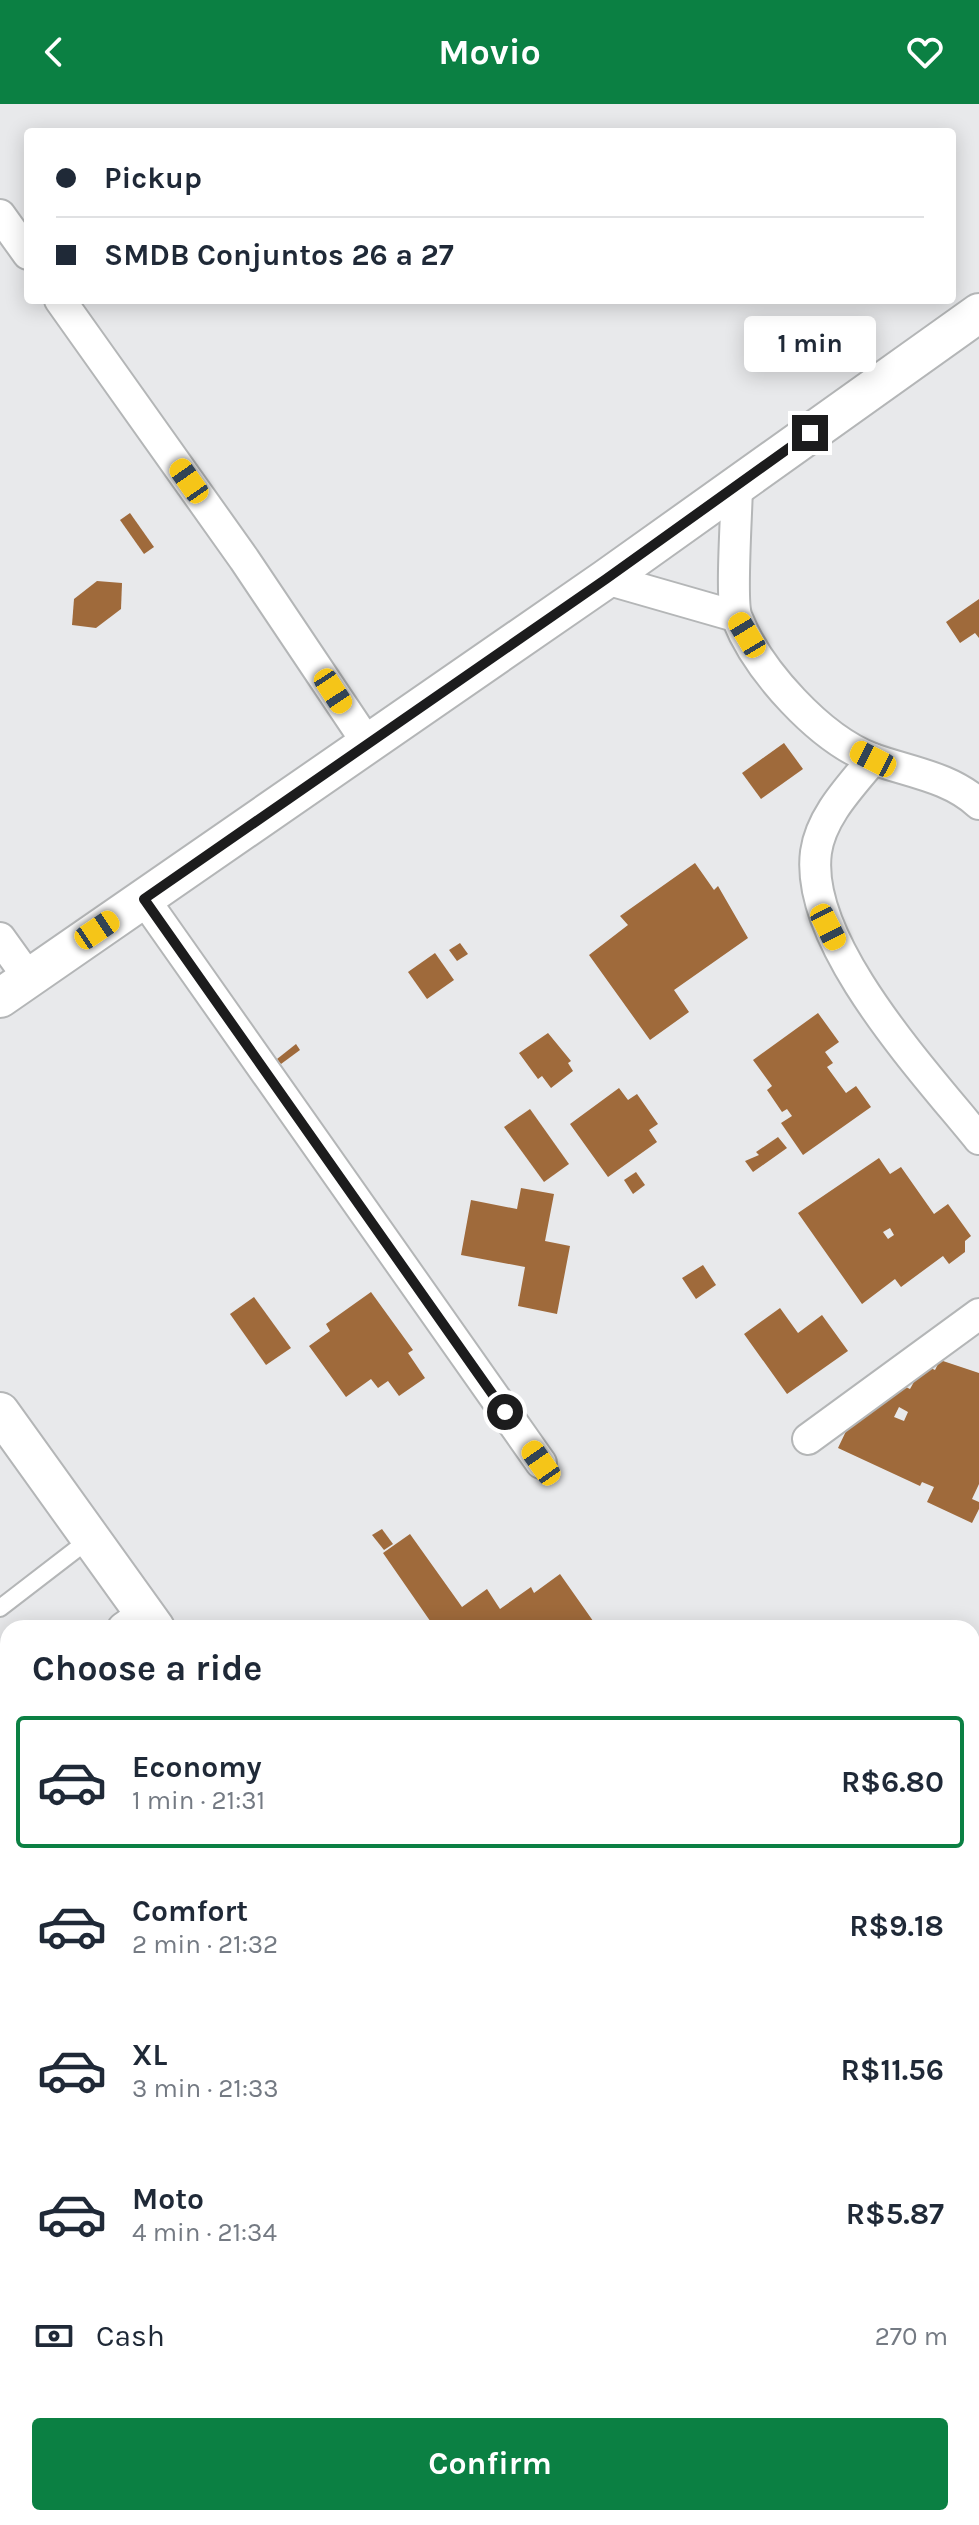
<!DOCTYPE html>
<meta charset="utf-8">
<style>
body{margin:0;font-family:Karla,sans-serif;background:#f6f6f7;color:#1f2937;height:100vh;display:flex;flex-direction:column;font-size:30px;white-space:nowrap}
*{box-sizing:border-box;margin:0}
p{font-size:26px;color:#747a83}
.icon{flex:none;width:44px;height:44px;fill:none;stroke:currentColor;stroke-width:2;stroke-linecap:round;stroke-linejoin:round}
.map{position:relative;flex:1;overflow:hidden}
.panel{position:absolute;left:0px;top:1516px;width:980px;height:906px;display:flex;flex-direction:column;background:#fff;border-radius:24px 24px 0 0;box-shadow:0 4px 20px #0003}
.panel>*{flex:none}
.banner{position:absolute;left:24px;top:24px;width:932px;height:176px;border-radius:8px;box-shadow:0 4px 20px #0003;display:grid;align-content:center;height:176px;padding:0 32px;background:#fff}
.end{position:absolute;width:36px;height:36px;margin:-18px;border:10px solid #1c1c1d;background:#fff;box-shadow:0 0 0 4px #fff}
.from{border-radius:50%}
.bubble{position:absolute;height:56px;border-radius:8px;background:#fff;box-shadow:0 4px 20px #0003;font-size:26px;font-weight:700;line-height:56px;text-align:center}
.car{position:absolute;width:24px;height:48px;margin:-24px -12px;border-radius:10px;box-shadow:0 0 6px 2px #0007;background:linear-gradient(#f5c518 24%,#345 0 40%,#f5c518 0 76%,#345 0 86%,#f5c518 0)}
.banner b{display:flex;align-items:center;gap:28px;height:76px;font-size:30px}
.banner b+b{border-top:2px solid #e0e1e3}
.banner i{width:20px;height:20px;background:#1f2937}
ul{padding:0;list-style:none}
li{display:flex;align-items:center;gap:24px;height:132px;margin:0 16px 12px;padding:0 16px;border:4px solid transparent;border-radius:8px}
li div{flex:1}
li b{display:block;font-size:30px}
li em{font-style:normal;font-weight:700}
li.on{border-color:#0b8043}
li>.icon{width:72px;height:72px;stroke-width:1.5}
h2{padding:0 32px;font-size:36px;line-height:96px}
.pay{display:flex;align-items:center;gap:20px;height:88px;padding:0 32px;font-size:30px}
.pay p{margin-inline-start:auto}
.button{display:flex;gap:16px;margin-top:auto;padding:16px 32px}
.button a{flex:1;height:92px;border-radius:8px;background:#0b8043;color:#fff;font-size:32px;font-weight:700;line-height:92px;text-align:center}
header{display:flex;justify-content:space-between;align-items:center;height:104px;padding:0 32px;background:#0b8043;color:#fff;font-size:36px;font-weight:700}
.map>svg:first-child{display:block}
.building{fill:#9f6a3b;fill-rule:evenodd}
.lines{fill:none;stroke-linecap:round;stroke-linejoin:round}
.service-casing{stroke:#b4b6b7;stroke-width:20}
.minor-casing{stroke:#b4b6b7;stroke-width:34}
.tertiary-casing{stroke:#b4b6b7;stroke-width:42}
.service{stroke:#fff;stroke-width:16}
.minor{stroke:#fff;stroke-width:30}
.tertiary{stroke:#fff;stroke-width:38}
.route{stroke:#1c1c1d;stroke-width:10}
</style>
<header><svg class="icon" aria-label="back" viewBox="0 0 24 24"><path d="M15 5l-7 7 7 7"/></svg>Movio<svg class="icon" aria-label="heart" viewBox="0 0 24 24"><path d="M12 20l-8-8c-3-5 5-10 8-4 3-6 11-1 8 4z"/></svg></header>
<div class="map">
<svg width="979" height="2421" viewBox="0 0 979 2421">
<rect width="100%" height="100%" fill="#e8e9eb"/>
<g class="building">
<polygon points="130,409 154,443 144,450 120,416"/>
<polygon points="97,477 122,479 121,505 96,524 72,521 74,495"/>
<polygon points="979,495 979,534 975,529 960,539 946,518"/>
<polygon points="784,639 803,665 761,695 742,669"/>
<polygon points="695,759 714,786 718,782 748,834 674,886 689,908 650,936 589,851 628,821 620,812"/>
<polygon points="460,839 468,850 457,857 449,846"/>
<polygon points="435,849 454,876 427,895 408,868"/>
<polygon points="818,909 839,938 825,948 833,959 827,963 846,989 856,982 871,1003 803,1051 781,1019 792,1012 787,1005 782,1008 767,986 772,982 753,956"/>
<polygon points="548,929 571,957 568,959 573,967 551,984 542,972 538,975 519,949"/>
<polygon points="296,940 300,946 281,960 277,955"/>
<polygon points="619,984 628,996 637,990 658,1020 649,1026 657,1038 608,1073 570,1020"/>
<polygon points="530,1005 569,1060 544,1078 504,1023"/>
<polygon points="778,1033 787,1044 753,1068 745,1057 759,1051 756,1048"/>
<path d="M879 1054 890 1070 901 1063 934 1110 948 1100 971 1132 965 1137V1148L949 1160 943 1152 901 1183 895 1175 862 1200 798 1109ZM890 1124 894 1131 888 1135 883 1128Z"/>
<polygon points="636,1068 645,1081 633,1090 624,1076"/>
<polygon points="521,1084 554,1090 545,1137 570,1142 557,1210 518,1202 525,1163 461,1151 471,1096 517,1105"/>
<polygon points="703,1161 716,1181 696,1195 682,1174"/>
<polygon points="371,1188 413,1246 408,1249 425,1274 399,1292 388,1277 378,1284 371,1275 346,1293 309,1242 330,1227 326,1220"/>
<polygon points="254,1193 291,1244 266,1261 230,1210"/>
<polygon points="780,1204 798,1229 822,1211 848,1247 787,1290 744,1230"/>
<path d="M909 1254 935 1266 940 1256 979 1269V1380L972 1395 979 1398V1405L972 1419 927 1398 934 1383 922 1378 920 1382 838 1344 858 1302 896 1278 910 1285 915 1276 901 1270ZM899 1303 908 1308 904 1317 894 1313Z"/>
<polygon points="382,1425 393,1440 384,1446 372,1431"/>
<polygon points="410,1430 462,1503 487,1485 500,1505 531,1483 534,1489 560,1470 598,1524 435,1524 383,1449"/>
<polygon points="0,2022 8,2033 8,2062 0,2068"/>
<polygon points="279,2414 299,2414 290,2421 284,2421"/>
<polygon points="330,2414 393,2414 383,2421 354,2421"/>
</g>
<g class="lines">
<g class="service-casing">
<g id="service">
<polyline points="0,1504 91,1434"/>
<polyline points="0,2181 8,2175"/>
<polyline points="79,2419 86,2414"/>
</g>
</g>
<g class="minor-casing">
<g id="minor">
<polyline points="0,111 28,150"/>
<polyline points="60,196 244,455 368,640"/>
<path d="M737 380C737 404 730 498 737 514 758 567 820 635 873 655 909 668 950 673 979 700"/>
<polyline points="606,475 735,512"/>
<path d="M873 655C851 682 821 712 816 748 804 839 924 967 979 1035"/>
<polyline points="144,795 541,1359"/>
<polyline points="0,834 28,873"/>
<polyline points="808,1335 979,1210"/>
<polyline points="123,1524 144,1509"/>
<polyline points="0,1613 8,1607"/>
<polyline points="972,2203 979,2199"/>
</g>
</g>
<g class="tertiary-casing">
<g id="tertiary">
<polyline points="0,894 606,475 979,209"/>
<polyline points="0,1308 155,1524"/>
<polyline points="785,2414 790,2421"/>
</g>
</g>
<use href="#service" class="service"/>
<use href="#minor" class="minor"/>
<use href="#tertiary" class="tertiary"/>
</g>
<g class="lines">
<polyline class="route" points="505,1308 144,795 606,475 810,329"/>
</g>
</svg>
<i class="end from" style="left:505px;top:1308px"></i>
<i class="end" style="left:810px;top:329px"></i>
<div class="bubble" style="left:744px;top:212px;width:132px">1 min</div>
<i class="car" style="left:189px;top:377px;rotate:325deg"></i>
<i class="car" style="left:747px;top:531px;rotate:329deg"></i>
<i class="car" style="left:333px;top:587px;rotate:147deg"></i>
<i class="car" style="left:873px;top:655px;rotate:297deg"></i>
<i class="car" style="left:828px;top:823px;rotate:153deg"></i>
<i class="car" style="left:97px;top:826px;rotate:56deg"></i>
<i class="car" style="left:541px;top:1359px;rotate:325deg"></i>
<div class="banner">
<b><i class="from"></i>Pickup</b>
<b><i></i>SMDB Conjuntos 26 a 27</b>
</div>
<section class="panel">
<h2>Choose a ride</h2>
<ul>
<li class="on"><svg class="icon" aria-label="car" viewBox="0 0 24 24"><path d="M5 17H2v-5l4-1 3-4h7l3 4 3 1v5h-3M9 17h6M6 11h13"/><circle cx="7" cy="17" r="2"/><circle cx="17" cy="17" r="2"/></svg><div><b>Economy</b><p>1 min · 21:31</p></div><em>R$6.80</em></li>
<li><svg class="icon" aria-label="car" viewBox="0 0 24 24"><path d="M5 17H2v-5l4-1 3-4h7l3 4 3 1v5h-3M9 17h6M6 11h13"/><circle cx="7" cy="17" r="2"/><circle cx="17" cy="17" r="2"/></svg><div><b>Comfort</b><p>2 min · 21:32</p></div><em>R$9.18</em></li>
<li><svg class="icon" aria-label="car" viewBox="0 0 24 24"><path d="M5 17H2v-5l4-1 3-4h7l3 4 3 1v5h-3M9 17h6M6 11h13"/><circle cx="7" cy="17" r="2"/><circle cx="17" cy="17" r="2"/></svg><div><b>XL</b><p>3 min · 21:33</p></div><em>R$11.56</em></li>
<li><svg class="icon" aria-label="car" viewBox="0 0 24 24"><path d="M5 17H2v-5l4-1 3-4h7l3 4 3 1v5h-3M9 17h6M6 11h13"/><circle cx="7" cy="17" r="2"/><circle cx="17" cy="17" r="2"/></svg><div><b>Moto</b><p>4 min · 21:34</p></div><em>R$5.87</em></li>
</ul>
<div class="pay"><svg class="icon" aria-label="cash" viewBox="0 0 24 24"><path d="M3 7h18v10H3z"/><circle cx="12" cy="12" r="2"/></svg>Cash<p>270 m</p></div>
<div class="button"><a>Confirm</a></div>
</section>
</div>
